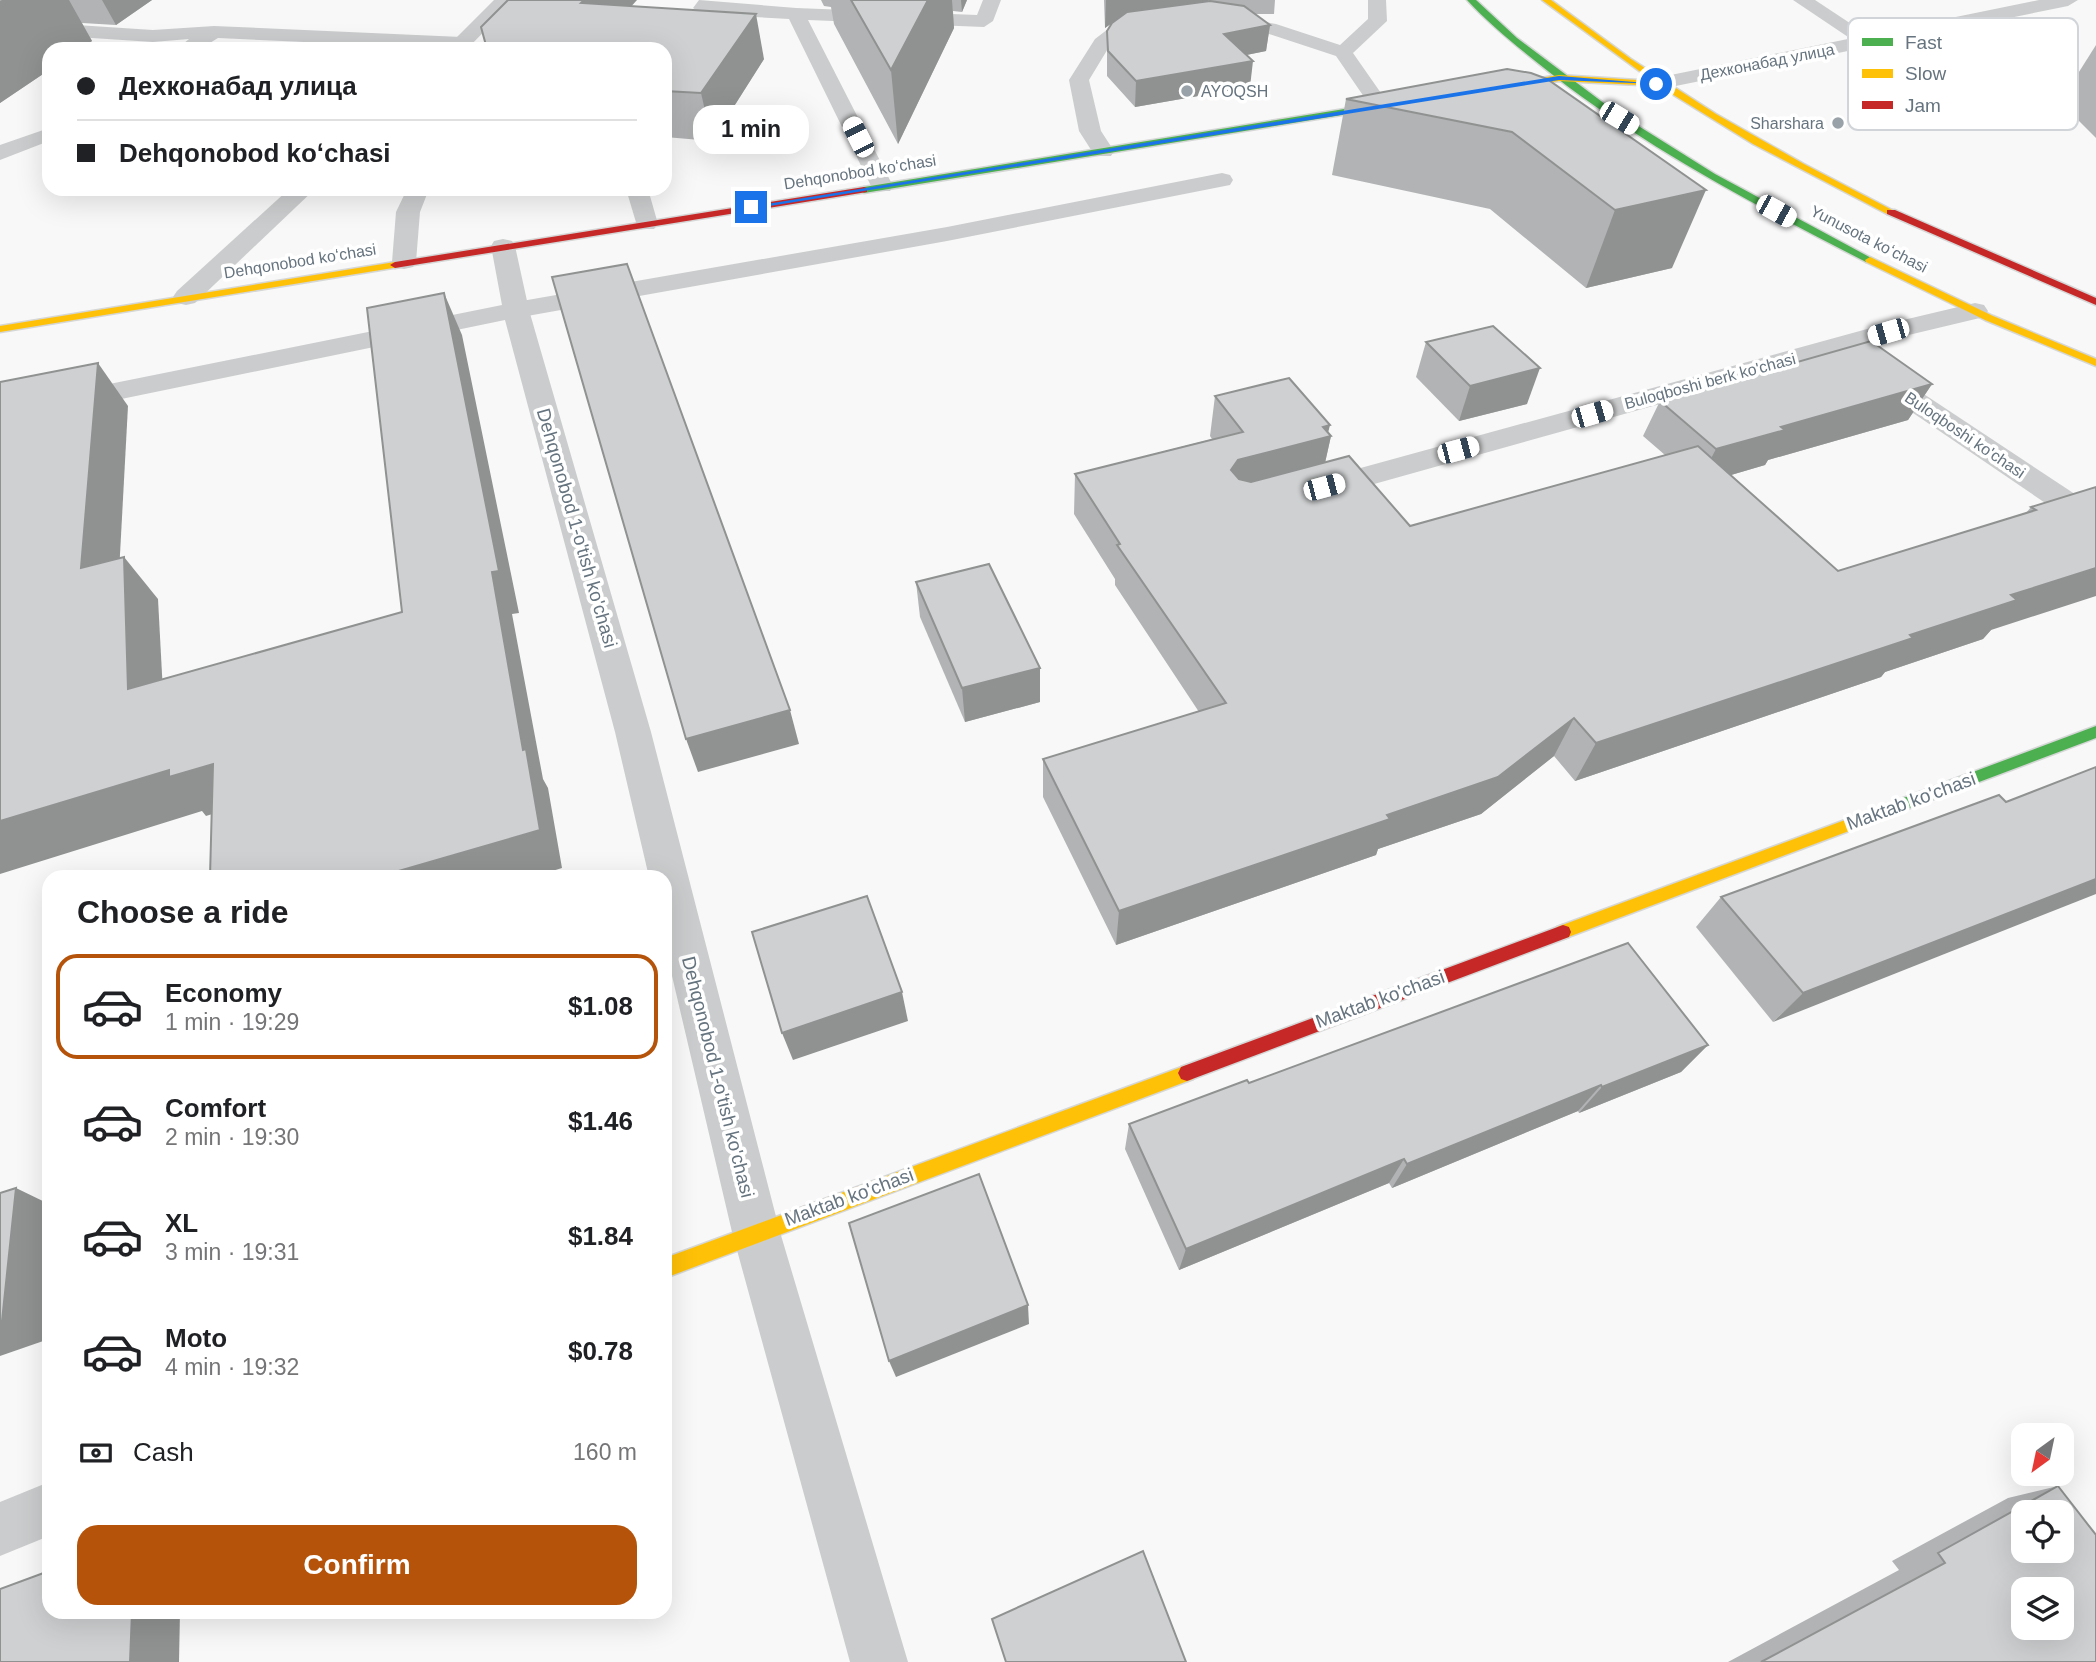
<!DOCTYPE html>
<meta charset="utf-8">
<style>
body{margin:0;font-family:Helvetica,sans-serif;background:#f6f6f6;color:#202124;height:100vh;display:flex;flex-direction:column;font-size:26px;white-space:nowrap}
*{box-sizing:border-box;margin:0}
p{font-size:23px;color:#757577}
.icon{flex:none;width:38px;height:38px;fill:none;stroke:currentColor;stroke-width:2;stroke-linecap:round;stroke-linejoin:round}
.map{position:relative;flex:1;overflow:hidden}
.sheet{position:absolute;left:42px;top:870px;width:630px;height:749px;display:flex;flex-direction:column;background:#fff;border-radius:21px;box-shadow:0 7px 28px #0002}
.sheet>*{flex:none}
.guide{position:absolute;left:42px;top:42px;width:630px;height:154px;border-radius:21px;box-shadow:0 7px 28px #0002;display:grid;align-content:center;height:154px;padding:0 35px;background:#fff}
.needle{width:46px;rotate:213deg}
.buttons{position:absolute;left:2011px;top:1423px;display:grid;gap:14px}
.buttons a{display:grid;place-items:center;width:63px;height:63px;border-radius:14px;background:#fff;box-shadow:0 7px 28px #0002;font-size:35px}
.end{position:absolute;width:32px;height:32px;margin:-16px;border:9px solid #1a73e8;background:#fff;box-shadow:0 0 0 4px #fff}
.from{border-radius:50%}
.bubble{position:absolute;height:49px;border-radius:21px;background:#fff;box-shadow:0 7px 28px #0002;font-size:23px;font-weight:700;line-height:49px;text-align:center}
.car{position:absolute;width:21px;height:42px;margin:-21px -10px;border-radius:9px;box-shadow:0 0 5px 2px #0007;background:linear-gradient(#fff 24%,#345 0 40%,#fff 0 76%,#345 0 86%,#fff 0)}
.guide b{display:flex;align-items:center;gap:24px;height:66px;font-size:26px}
.guide b+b{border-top:2px solid #e0e0e0}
.guide i{width:18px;height:18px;background:#202124}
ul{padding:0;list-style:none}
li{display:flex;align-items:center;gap:21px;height:105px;margin:0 14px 10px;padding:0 21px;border:4px solid transparent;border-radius:21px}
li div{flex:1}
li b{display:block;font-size:26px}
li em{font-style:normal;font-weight:700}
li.active{border-color:#b45309}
li>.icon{width:63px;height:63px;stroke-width:1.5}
h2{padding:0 35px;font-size:32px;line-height:84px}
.pay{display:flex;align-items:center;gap:18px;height:77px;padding:0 35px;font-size:26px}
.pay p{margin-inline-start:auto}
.cta{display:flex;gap:14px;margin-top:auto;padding:14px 35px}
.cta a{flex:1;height:80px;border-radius:21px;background:#b45309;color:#fff;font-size:28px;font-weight:700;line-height:80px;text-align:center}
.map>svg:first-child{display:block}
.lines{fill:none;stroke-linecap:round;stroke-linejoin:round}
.fast-casing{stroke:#d5d6d6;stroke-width:3}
.slow-casing{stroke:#d5d6d6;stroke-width:3}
.jam-casing{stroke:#d5d6d6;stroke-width:3}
.lane{fill:#cbcccd;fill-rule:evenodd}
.street{fill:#cbcccd;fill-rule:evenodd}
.fast{fill:#4caf50;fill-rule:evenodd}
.slow{fill:#ffc107;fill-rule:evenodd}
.jam{fill:#c62828;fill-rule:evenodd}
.wall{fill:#b1b3b4}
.shaded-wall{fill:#909292}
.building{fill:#ced0d1;stroke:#909292;stroke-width:2;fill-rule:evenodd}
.route{fill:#1a73e8}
.poi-dot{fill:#99a2a9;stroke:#fff;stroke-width:2.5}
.labels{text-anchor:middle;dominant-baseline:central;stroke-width:7;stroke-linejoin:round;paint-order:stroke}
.far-street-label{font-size:16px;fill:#66747f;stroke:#fff}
.far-poi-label{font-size:16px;fill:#66747f;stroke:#fff;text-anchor:start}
.street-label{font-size:19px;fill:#66747f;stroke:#fff}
.key{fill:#fff;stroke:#d1d5d9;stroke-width:2}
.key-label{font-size:19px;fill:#66747f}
</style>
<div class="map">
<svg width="2096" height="1662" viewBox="0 0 2096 1662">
<rect width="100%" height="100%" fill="#f8f8f8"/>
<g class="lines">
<g class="fast-casing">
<g id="fast">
<path d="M1467 0H1476L1517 38 1613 110 1715 174 1875 260 1866 262C1753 204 1638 144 1539 64 1514 44 1488 23 1467 0Z"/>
<polygon points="1394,101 1398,104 1397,106 864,193 859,190 864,187"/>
<polygon points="2096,726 2096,738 1886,817 1874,817 1872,813 1874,809"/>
</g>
</g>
<g class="slow-casing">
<g id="slow">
<polygon points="1542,0 1551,0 1631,59 1716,114 1804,164 1896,212 1887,214 1753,144 1659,86 1559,81 1495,90 1494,88 1498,85 1559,75 1653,81"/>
<polygon points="1870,257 1993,316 2096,359 2096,366 1985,320 1866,262 1865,260"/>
<polygon points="395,262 399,263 399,267 0,332 0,326"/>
<polygon points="1880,807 1886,809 1888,813 1886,817 1563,939 1557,937 1555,932 1557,927"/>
<polygon points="1187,1065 1193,1067 1196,1073 1193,1079 665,1278 665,1258"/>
</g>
</g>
<g class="jam-casing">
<g id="jam">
<polygon points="864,187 867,188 867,192 395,268 390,265 395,262"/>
<polygon points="1887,210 1895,210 2096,298 2096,305 1887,214"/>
<polygon points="1563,925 1569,927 1571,932 1569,937 1187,1081 1181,1079 1178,1073 1181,1067"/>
</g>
</g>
<g class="lane">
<polygon points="699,0 796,8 977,15 983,0 1001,0 993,21 984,27 808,20 893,186 890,191 874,191 871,186 789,19 702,14 693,8"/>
<polygon points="1368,0 1386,0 1387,21 1353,53 1390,106 1387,110 1373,110 1336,56 1266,33 1213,24 1211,20 1220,14 1276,24 1340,45 1368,19"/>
<polygon points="1793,0 1815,0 1877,41 1874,45 1860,45"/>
<polygon points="1152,19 1159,21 1161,25 1159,29 1125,35 1109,47 1089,80 1101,131 1114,151 1111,156 1095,156 1079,131 1069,80 1095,39 1112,26"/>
<polygon points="0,20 153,30 214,26 461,37 471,43 461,49 218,38 200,49 177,49 189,39 153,42 0,32"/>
<polygon points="49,128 49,141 0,160 0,145"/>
<polygon points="1222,173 1230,175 1233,180 1230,185 947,241 516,318 507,315 503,310 507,305 516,302 947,227"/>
<polygon points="407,189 429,189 420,212 416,262 413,267 404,269 395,267 392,262 396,212"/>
<polygon points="626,189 648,189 658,224 654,229 638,229"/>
</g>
<g class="street">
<polygon points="494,0 515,0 467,49 445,49"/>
<polygon points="2039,0 2078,0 2068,6 1656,90 1648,89 1645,84 1648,79 1656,78"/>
<polygon points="289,189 315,189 195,303 186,305 177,303 173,297 177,291"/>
<polygon points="503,239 512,241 515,246 529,310 651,732 780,1232 908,1662 850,1662 732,1232 665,946 665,877 649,877 615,732 505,320 0,424 0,406 502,305 491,246 494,241"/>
<polygon points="1975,303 1984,305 1988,311 1984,317 1896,338 1317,500 1306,497 1302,490 1306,483 1878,326"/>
<polygon points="1876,367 1886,369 2096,508 2096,533 2085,530 1866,381 1862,375 1866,369"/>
<polygon points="49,1482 49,1536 0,1556 0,1502"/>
</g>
<use href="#fast" class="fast"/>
<use href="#slow" class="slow"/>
<use href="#jam" class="jam"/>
</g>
<g class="wall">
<polygon points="0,0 152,0 116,25 82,23 92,41 80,49 49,49 49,70 0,103"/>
<polygon points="821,0 967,0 962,12 953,11 954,28 898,144 834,24 831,7 824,6"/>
<polygon points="1104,0 1275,0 1274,14 1254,14 1270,25 1266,51 1246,55 1250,87 1135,107 1107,76 1107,31 1112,23 1105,28"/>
<polygon points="631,6 764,59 712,141 665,137 665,49"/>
<polygon points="2096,45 2096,138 2060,102"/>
<polygon points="1507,69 1672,268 1586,288 1490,209 1332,175 1346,99"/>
<polygon points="1426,342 1527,404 1459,421 1416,377"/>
<polygon points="1932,384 1908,420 1768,460 1765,465 1731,475 1838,571 2026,513 2031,507 2096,487 1991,630 1983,639 1885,672 1881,677 1575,781 1554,756 1481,814 1378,849 1376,855 1116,945 1043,797 1043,759 1199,712 1115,585 1115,579 1074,514 1075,474 1212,439 1210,436 1215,396 1328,432 1331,436 1325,463 1410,526 1665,455 1643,436 1660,401"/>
<polygon points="916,582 1040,702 965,722 920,617"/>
<polygon points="2006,802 1773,1022 1696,927 1721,897"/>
<polygon points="1708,1045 1681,1072 1579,1113 1578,1111 1392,1188 1389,1183 1179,1270 1125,1149 1129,1124 1249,1083"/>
<polygon points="2058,1486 2096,1662 1728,1662 1899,1570 1892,1561 2008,1498"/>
</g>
<g class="shaded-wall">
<polygon points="2,0 69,0 92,41 80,49 49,49 49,70 0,103 0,1"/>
<polygon points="102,0 152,0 116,25"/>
<polygon points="584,0 637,0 593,49 581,3"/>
<polygon points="928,0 952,0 954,28 898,144 891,70"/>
<polygon points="961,0 967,0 962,12"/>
<polygon points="1106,0 1208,0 1208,9 1112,23 1105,28"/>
<polygon points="756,14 764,59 712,141 701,93"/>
<polygon points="1270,25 1266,51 1222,60 1224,34"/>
<polygon points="1253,61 1250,87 1135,107 1136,81"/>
<polygon points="1706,190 1672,268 1586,288 1615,210"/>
<polygon points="444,293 462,335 519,613 512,614 543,779 548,788 562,868 533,877 378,877 492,572"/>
<polygon points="98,363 128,406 117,610 81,568"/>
<polygon points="1540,368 1527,404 1459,421 1470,386"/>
<polygon points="1932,384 1908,420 1768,460 1765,465 1697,485 1716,449 1781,427"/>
<polygon points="1330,425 1327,437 1331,436 1322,476 1225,510 1231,470 1238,460 1323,427"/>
<polygon points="124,557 158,599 165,730 128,689"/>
<polygon points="2096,568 2096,596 1991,630 1983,639 1885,672 1881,677 1575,781 1596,743 1910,635 2011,595"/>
<polygon points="1040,668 1040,702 965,722 962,688"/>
<polygon points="790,710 799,744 698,772 686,739"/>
<polygon points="1574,718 1554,756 1481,814 1378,849 1376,855 1116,945 1119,911 1387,815"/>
<polygon points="213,764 247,803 206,816 202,811 0,874 0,821 169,770"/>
<polygon points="2096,879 2096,894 1773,1022 1803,993"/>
<polygon points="902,992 908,1021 793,1060 782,1033"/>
<polygon points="1708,1045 1681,1072 1579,1113 1602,1087"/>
<polygon points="1601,1085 1578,1111 1392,1188 1407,1164"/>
<polygon points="1404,1159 1389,1183 1179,1270 1186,1249"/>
<polygon points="16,1188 49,1204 49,1339 0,1356 0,1322"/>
<polygon points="1028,1305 1029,1324 896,1377 889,1361"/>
<polygon points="132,1612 180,1612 179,1662 130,1662"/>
</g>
<g class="building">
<polygon points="508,0 584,0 581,3 756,14 701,93 665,91 665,49 487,49 481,27"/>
<polygon points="851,0 928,0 891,70"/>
<polygon points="1210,1 1244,6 1270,25 1224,34 1253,61 1136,81 1108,51 1107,31 1112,23 1127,12"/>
<polygon points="1507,69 1531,73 1547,79 1706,190 1615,210 1512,132 1346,99"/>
<polygon points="627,264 790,710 686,739 552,277"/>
<polygon points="444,293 499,571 492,572 523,750 526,749 540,830 378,877 210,877 213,764 169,777 169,770 0,821 0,382 98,363 81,568 124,557 128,689 402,612 367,308"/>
<polygon points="1493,326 1540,368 1470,386 1426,342"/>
<polygon points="1871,341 1932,384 1781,427 1785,430 1716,449 1660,401"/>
<polygon points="1289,378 1330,425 1323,427 1331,436 1238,460 1231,470 1239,479 1251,482 1349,456 1410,526 1698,446 1838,571 2036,510 2031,507 2096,487 2096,568 2011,595 2017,600 1910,635 1913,638 1596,743 1574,718 1498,777 1387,815 1390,819 1119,911 1043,759 1226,703 1117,545 1120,544 1075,474 1243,432 1215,396"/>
<polygon points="989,564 1040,668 962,688 916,582"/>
<polygon points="2096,767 2096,879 1803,993 1721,897 1999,795 2006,802"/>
<polygon points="867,896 902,992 782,1033 752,932"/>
<polygon points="1628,943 1708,1045 1602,1087 1601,1085 1407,1164 1404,1159 1186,1249 1129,1124 1247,1080 1249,1083"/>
<polygon points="979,1174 1028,1305 889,1361 849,1223"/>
<polygon points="16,1188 2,1321 0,1322 0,1193"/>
<path d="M2058 1486 2096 1535V1662H1761L1945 1563 1938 1553ZM2023 1512H2062V1550H2023ZM2023 1589H2062V1628H2023Z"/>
<polygon points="1143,1551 1186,1662 1006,1662 992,1619"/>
<polygon points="49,1571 49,1612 132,1612 130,1662 0,1662 0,1589"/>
</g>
<polygon class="route" points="1559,76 1659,84 1559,80 751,209 748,207"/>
<g class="poi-dot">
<circle cx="1187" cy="91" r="7"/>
<circle cx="1838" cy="123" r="7"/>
</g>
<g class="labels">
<g class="far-street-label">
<text transform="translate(1767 62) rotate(-11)">Дехконабад улица</text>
<text transform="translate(860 172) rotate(-9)">Dehqonobod koʻchasi</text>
<text transform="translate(1869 239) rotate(27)">Yunusota koʻchasi</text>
<text transform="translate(300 261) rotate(-9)">Dehqonobod koʻchasi</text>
<text transform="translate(1710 381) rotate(-15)">Buloqboshi berk ko'chasi</text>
<text transform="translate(1965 435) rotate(34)">Buloqboshi ko'chasi</text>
</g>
<g class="far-poi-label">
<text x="1201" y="91">AYOQSH</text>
<text x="1824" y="123" text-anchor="end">Sharshara</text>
</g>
<g class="street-label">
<text transform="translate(577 528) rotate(74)">Dehqonobod 1-o'tish ko'chasi</text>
<text transform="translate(1911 801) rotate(-20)">Maktab ko'chasi</text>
<text transform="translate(1380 999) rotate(-20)">Maktab ko'chasi</text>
<text transform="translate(718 1077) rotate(76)">Dehqonobod 1-o'tish ko'chasi</text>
<text transform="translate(849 1197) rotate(-20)">Maktab ko'chasi</text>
</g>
</g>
<rect x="1848" y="18" width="230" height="112" rx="10" class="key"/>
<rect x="1862" y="38" width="31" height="8" fill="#4caf50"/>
<rect x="1862" y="69" width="31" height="9" fill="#ffc107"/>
<rect x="1862" y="101" width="31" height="8" fill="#c62828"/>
<g class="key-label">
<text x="1905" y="49">Fast</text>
<text x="1905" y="80">Slow</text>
<text x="1905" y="112">Jam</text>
</g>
</svg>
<div class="buttons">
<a><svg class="needle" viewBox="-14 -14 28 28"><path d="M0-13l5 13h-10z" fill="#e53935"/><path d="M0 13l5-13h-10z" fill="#757577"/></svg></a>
<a><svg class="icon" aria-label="locate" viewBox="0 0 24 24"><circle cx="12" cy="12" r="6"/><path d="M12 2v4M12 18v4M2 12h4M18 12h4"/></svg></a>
<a><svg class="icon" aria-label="layers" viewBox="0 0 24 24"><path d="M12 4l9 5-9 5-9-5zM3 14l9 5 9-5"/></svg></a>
</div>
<i class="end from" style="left:1656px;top:84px"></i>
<i class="end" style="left:751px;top:207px"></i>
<div class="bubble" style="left:693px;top:105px;width:116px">1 min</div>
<i class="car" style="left:1619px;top:118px;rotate:121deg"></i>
<i class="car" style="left:858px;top:137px;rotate:333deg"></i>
<i class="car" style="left:1776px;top:211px;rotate:119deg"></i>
<i class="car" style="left:1888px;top:332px;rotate:254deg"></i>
<i class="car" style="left:1592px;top:414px;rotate:74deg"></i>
<i class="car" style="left:1458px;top:450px;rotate:75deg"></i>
<i class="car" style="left:1324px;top:487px;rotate:75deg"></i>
<div class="guide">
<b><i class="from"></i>Дехконабад улица</b>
<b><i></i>Dehqonobod koʻchasi</b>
</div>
<section class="sheet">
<h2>Choose a ride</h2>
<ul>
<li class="active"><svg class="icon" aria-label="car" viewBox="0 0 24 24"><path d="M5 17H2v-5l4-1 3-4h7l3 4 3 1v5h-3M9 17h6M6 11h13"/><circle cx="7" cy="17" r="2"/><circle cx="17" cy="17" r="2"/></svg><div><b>Economy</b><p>1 min · 19:29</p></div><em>$1.08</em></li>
<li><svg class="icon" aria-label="car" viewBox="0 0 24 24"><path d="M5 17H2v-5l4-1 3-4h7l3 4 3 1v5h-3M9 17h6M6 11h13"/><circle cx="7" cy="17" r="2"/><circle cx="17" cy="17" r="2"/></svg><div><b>Comfort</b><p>2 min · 19:30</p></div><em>$1.46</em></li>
<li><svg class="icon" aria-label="car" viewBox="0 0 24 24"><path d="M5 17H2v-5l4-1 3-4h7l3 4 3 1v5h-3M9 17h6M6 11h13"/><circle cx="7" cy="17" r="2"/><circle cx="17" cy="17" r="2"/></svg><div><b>XL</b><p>3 min · 19:31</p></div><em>$1.84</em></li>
<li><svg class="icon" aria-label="car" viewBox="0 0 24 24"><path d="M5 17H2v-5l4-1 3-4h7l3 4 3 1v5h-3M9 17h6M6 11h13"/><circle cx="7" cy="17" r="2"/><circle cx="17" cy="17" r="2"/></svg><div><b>Moto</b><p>4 min · 19:32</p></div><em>$0.78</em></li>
</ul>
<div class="pay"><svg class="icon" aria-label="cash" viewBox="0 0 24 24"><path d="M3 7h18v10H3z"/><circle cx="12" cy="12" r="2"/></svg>Cash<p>160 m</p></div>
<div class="cta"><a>Confirm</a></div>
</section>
</div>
